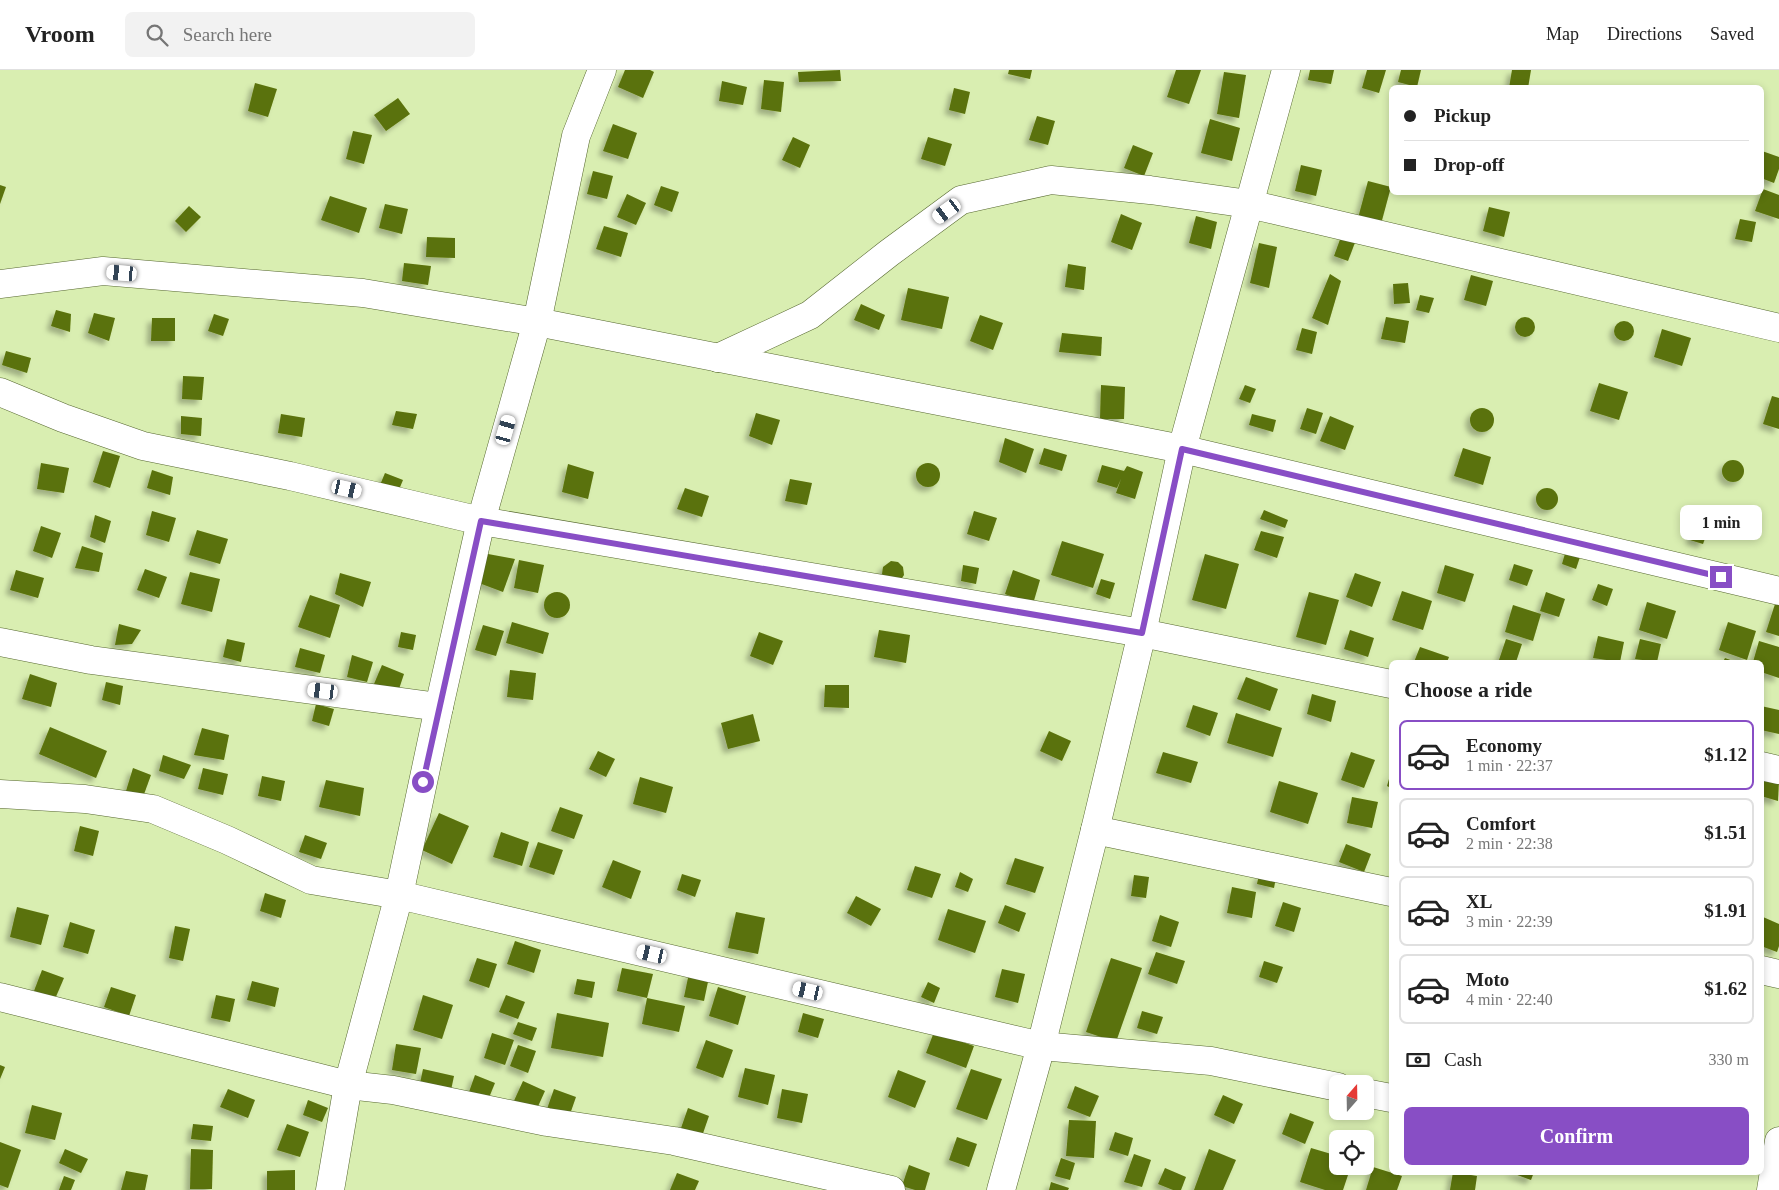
<!DOCTYPE html>
<meta charset="utf-8">
<style>
body{margin:0;font-family:"Times New Roman",serif;background:#f2f2f2;color:#222;height:100vh;display:flex;flex-direction:column;font-size:19px;white-space:nowrap}
*{box-sizing:border-box;margin:0}
p{font-size:16px;color:#767676}
.icon{flex:none;width:28px;height:28px;fill:none;stroke:currentColor;stroke-width:2;stroke-linecap:round;stroke-linejoin:round}
.map{position:relative;flex:1;overflow:hidden}
.panel{position:absolute;left:1389px;top:590px;width:375px;height:515px;display:flex;flex-direction:column;background:#fff;border-radius:8px;box-shadow:0 2px 8px #0003}
.panel>*{flex:none}
.top-card{position:absolute;left:1389px;top:15px;width:375px;height:110px;border-radius:8px;box-shadow:0 2px 8px #0003;display:grid;align-content:center;height:110px;padding:0 15px;background:#fff}
.needle{width:32px;rotate:20deg}
.controls{position:absolute;left:1329px;top:1005px;display:grid;gap:10px}
.controls a{display:grid;place-items:center;width:45px;height:45px;border-radius:8px;background:#fff;box-shadow:0 2px 8px #0003;font-size:25px}
.end{position:absolute;width:22px;height:22px;margin:-11px;border:6px solid #884ec5;background:#fff;box-shadow:0 0 0 2px #fff}
.from{border-radius:50%}
.bubble{position:absolute;height:35px;border-radius:8px;background:#fff;box-shadow:0 2px 8px #0003;font-size:16px;font-weight:800;line-height:35px;text-align:center}
.car{position:absolute;width:15px;height:30px;margin:-15px -8px;border-radius:6px;box-shadow:0 0 4px 1px #0007;background:linear-gradient(#fff 24%,#345 0 40%,#fff 0 76%,#345 0 86%,#fff 0)}
.top-card b{display:flex;align-items:center;gap:18px;height:48px;font-size:19px}
.top-card b+b{border-top:1px solid #e0e0e0}
.top-card i{width:12px;height:12px;background:#222}
ul{padding:0;list-style:none}
li{display:flex;align-items:center;gap:15px;height:70px;margin:0 10px 8px;padding:0 5px;border:2px solid #e0e0e0;border-radius:8px}
li div{flex:1}
li b{display:block;font-size:19px}
li em{font-style:normal;font-weight:800}
li.current{border-color:#884ec5}
li>.icon{width:45px;height:45px;stroke-width:1.5}
h2{padding:0 15px;font-size:22px;line-height:60px}
.pay{display:flex;align-items:center;gap:12px;height:55px;padding:0 15px;font-size:19px}
.pay p{margin-inline-start:auto}
.button{display:flex;gap:10px;margin-top:auto;padding:10px 15px}
.button a{flex:1;height:58px;border-radius:8px;background:#884ec5;color:#fff;font-size:20px;font-weight:800;line-height:58px;text-align:center}
header{display:flex;align-items:center;gap:30px;box-sizing:border-box;height:70px;padding:0 25px;background:#fff;border-bottom:1px solid #e0e0e0}
header strong{font-size:24px}
nav{display:flex;gap:28px;margin-inline-start:auto;font-size:18px}
.search{width:350px;height:45px;background:#f2f2f2;display:flex;align-items:center;gap:12px;box-sizing:border-box;padding:0 18px;border-radius:8px;color:#767676;font-size:19px}
.map>svg:first-child{display:block}
.building{fill:#5a7209;filter:url(#shadow)}
.lines{fill:none;stroke-linecap:round;stroke-linejoin:round}
.street-casing{stroke:#56672f;stroke-width:29}
.street{stroke:#fff;stroke-width:28}
.route{stroke:#884ec5;stroke-width:6}
</style>
<header>
<strong>Vroom</strong>
<div class="search"><svg class="icon" aria-label="search" viewBox="0 0 24 24"><circle cx="10" cy="10" r="6"/><path d="M15 15l6 6"/></svg>Search here</div>
<nav><a>Map</a><a>Directions</a><a>Saved</a></nav>
</header>
<div class="map">
<svg width="1779" height="1120" viewBox="0 0 1779 1120">
<defs>
<filter id="shadow"><feDropShadow dx="-4.5" dy="4.5" stdDeviation="2.5" flood-color="#0004"/></filter>
</defs>
<rect width="100%" height="100%" fill="#d9eeb1"/>
<g class="building">
<polygon points="625,0 650,0 654,2 643,28 618,17"/>
<polygon points="840,0 841,11 799,12 798,2"/>
<polygon points="1009,0 1032,0 1030,9 1008,4"/>
<polygon points="1176,0 1201,0 1189,34 1167,27"/>
<polygon points="1310,0 1334,0 1331,14 1308,10"/>
<polygon points="1367,0 1386,0 1379,23 1362,18"/>
<polygon points="1401,0 1421,0 1417,17 1398,12"/>
<polygon points="1512,0 1531,0 1528,18 1509,18"/>
<polygon points="1224,2 1246,5 1239,48 1217,44"/>
<polygon points="764,10 784,12 781,42 761,39"/>
<polygon points="722,11 747,17 743,35 719,31"/>
<polygon points="255,13 277,19 268,47 248,41"/>
<polygon points="954,18 970,22 965,44 949,40"/>
<polygon points="398,28 410,44 386,61 374,45"/>
<polygon points="1037,46 1055,51 1048,75 1029,70"/>
<polygon points="1210,49 1240,58 1232,91 1201,83"/>
<polygon points="613,54 637,63 628,89 603,81"/>
<polygon points="353,61 372,65 364,94 346,89"/>
<polygon points="793,67 810,75 800,98 782,90"/>
<polygon points="928,67 952,74 945,96 921,89"/>
<polygon points="1133,75 1153,83 1144,106 1124,98"/>
<polygon points="1762,81 1779,87 1779,99 1774,113 1761,108"/>
<polygon points="1301,95 1322,100 1316,126 1295,121"/>
<polygon points="593,101 613,106 607,129 587,124"/>
<polygon points="1368,111 1391,117 1381,154 1358,148"/>
<polygon points="0,115 6,117 0,134"/>
<polygon points="661,116 679,122 672,142 654,135"/>
<polygon points="1763,119 1779,125 1779,149 1755,141"/>
<polygon points="627,124 646,133 636,155 617,147"/>
<polygon points="330,126 367,138 359,163 321,150"/>
<polygon points="385,134 408,139 402,164 379,158"/>
<polygon points="189,136 201,147 186,162 175,151"/>
<polygon points="1489,137 1510,142 1504,167 1483,161"/>
<polygon points="1121,144 1142,153 1132,180 1111,172"/>
<polygon points="1196,146 1217,152 1211,179 1189,173"/>
<polygon points="1740,149 1756,152 1752,172 1735,169"/>
<polygon points="604,156 628,163 621,187 596,179"/>
<polygon points="1342,164 1356,170 1348,191 1334,186"/>
<polygon points="427,167 455,168 455,188 426,187"/>
<polygon points="1259,173 1277,177 1269,218 1250,213"/>
<polygon points="404,193 431,196 428,215 402,211"/>
<polygon points="1068,194 1086,197 1084,220 1065,217"/>
<polygon points="1330,204 1341,211 1328,255 1312,248"/>
<polygon points="1471,205 1493,211 1486,236 1464,230"/>
<polygon points="1408,213 1410,233 1394,234 1393,214"/>
<polygon points="908,218 949,227 942,259 901,250"/>
<polygon points="1420,225 1434,228 1429,243 1416,240"/>
<polygon points="861,234 885,245 879,260 854,250"/>
<polygon points="56,240 71,244 70,262 51,256"/>
<polygon points="94,243 115,248 109,271 88,263"/>
<polygon points="214,244 229,249 223,266 208,261"/>
<polygon points="980,245 1003,253 993,280 970,271"/>
<circle cx="1525" cy="257" r="10"/>
<polygon points="1386,247 1409,251 1405,273 1381,269"/>
<polygon points="152,248 175,248 175,271 151,271"/>
<circle cx="1624" cy="261" r="10"/>
<polygon points="1302,258 1317,262 1312,284 1296,280"/>
<polygon points="1662,259 1691,268 1682,296 1654,287"/>
<polygon points="1062,263 1102,267 1101,286 1059,282"/>
<polygon points="6,281 31,288 27,303 2,295"/>
<polygon points="183,306 204,307 202,330 182,329"/>
<polygon points="1599,313 1628,322 1619,350 1590,341"/>
<polygon points="1101,315 1125,317 1124,349 1100,349"/>
<polygon points="1245,315 1256,319 1250,333 1239,329"/>
<polygon points="1772,326 1779,328 1779,359 1763,354"/>
<polygon points="1307,338 1323,343 1316,364 1300,359"/>
<circle cx="1482" cy="350" r="12"/>
<polygon points="396,341 417,344 413,359 392,355"/>
<polygon points="756,343 780,350 772,375 749,366"/>
<polygon points="281,344 305,348 302,367 278,363"/>
<polygon points="1252,344 1276,350 1273,362 1249,355"/>
<polygon points="181,346 202,348 201,366 181,364"/>
<polygon points="1330,346 1354,356 1345,380 1320,371"/>
<polygon points="1005,368 1034,379 1026,403 999,392"/>
<polygon points="1044,378 1067,385 1062,401 1039,394"/>
<polygon points="1463,378 1491,387 1483,415 1454,406"/>
<polygon points="103,381 120,386 110,418 93,412"/>
<circle cx="1733" cy="401" r="11"/>
<polygon points="41,393 69,398 64,423 37,419"/>
<circle cx="928" cy="405" r="12"/>
<polygon points="568,394 594,402 588,429 562,422"/>
<polygon points="1102,395 1124,401 1127,396 1143,402 1135,429 1116,423 1121,409 1117,418 1097,412"/>
<polygon points="152,400 173,407 170,425 147,418"/>
<polygon points="385,403 403,410 398,422 380,415"/>
<polygon points="790,409 812,413 807,435 785,431"/>
<circle cx="1547" cy="429" r="11"/>
<polygon points="685,418 709,426 702,447 677,439"/>
<polygon points="1264,440 1288,450 1285,458 1260,449"/>
<polygon points="152,441 176,448 169,472 146,465"/>
<polygon points="974,441 997,448 989,471 967,464"/>
<polygon points="95,445 111,451 105,473 90,467"/>
<polygon points="1696,455 1708,460 1703,474 1690,470"/>
<polygon points="41,456 61,463 52,488 33,481"/>
<polygon points="197,460 228,469 220,494 189,485"/>
<polygon points="1261,461 1284,467 1277,488 1254,480"/>
<polygon points="1062,471 1104,484 1093,518 1051,505"/>
<polygon points="82,476 103,483 99,502 75,498"/>
<polygon points="1566,480 1581,484 1576,499 1562,494"/>
<polygon points="488,484 515,489 503,522 479,513"/>
<polygon points="1205,484 1239,494 1226,539 1192,530"/>
<polygon points="519,490 544,495 538,523 514,518"/>
<polygon points="891,491 898,492 903,497 904,505 900,511 884,508 882,504 883,497"/>
<polygon points="1514,494 1533,500 1527,516 1509,510"/>
<polygon points="963,495 979,498 976,514 961,511"/>
<polygon points="1445,495 1474,504 1465,532 1437,523"/>
<polygon points="145,499 167,507 159,528 137,520"/>
<polygon points="16,500 44,508 38,528 10,520"/>
<polygon points="1013,500 1040,510 1033,534 1005,524"/>
<polygon points="190,502 220,509 212,542 181,534"/>
<polygon points="340,503 371,512 363,537 335,524"/>
<polygon points="1355,503 1381,512 1372,537 1346,527"/>
<polygon points="1101,509 1115,513 1110,529 1096,524"/>
<polygon points="1598,514 1613,519 1607,536 1592,530"/>
<polygon points="1402,521 1432,531 1423,560 1392,550"/>
<circle cx="557" cy="535" r="13"/>
<polygon points="1309,522 1339,530 1326,575 1296,567"/>
<polygon points="1546,522 1565,529 1559,547 1540,541"/>
<polygon points="310,525 340,535 330,568 298,557"/>
<polygon points="1647,532 1676,541 1667,569 1639,560"/>
<polygon points="1775,534 1779,535 1779,566 1766,562"/>
<polygon points="1513,535 1541,544 1533,571 1505,562"/>
<polygon points="512,552 549,563 543,584 506,573"/>
<polygon points="1728,552 1756,561 1747,590 1719,580"/>
<polygon points="119,554 141,560 132,574 115,575"/>
<polygon points="483,555 504,561 496,586 475,580"/>
<polygon points="879,560 910,565 906,593 874,587"/>
<polygon points="1350,560 1374,568 1368,587 1344,579"/>
<polygon points="401,562 416,565 413,580 398,577"/>
<polygon points="759,562 783,571 773,595 750,586"/>
<polygon points="1598,566 1624,572 1620,592 1593,588"/>
<polygon points="227,569 245,573 241,592 223,587"/>
<polygon points="1506,569 1522,574 1516,592 1499,590"/>
<polygon points="1640,569 1661,574 1657,592 1635,589"/>
<polygon points="1759,571 1779,577 1779,608 1761,602 1761,592 1753,592"/>
<polygon points="1420,577 1449,587 1447,592 1414,592"/>
<polygon points="300,578 325,585 320,603 295,597"/>
<polygon points="352,585 373,592 367,612 347,607"/>
<polygon points="1725,588 1736,592 1723,592"/>
<polygon points="382,595 404,604 398,622 374,614"/>
<polygon points="510,600 536,603 533,630 507,627"/>
<polygon points="30,604 57,613 51,637 22,629"/>
<polygon points="1246,607 1278,619 1270,641 1237,629"/>
<polygon points="106,612 123,616 120,635 102,630"/>
<polygon points="825,615 849,615 849,638 824,637"/>
<polygon points="1312,624 1336,631 1331,652 1307,644"/>
<polygon points="316,634 334,639 329,656 312,651"/>
<polygon points="1193,635 1218,643 1210,666 1186,657"/>
<polygon points="1761,636 1779,640 1779,664 1761,660"/>
<polygon points="1236,643 1282,658 1273,687 1227,673"/>
<polygon points="753,644 760,671 728,679 721,653"/>
<polygon points="50,657 107,681 96,708 39,684"/>
<polygon points="202,658 229,665 224,690 194,685"/>
<polygon points="1049,661 1071,671 1062,691 1040,681"/>
<polygon points="598,681 615,689 606,707 589,699"/>
<polygon points="1163,682 1198,692 1191,713 1156,703"/>
<polygon points="1351,682 1375,690 1364,718 1341,710"/>
<polygon points="163,685 191,695 184,709 159,701"/>
<polygon points="133,698 151,705 143,727 126,721"/>
<polygon points="203,698 228,704 223,725 198,719"/>
<polygon points="1391,702 1391,718 1387,716"/>
<polygon points="262,706 285,711 281,731 258,726"/>
<polygon points="1761,706 1779,711 1778,731 1761,726"/>
<polygon points="640,707 673,717 666,743 633,734"/>
<polygon points="326,710 364,718 360,746 319,737"/>
<polygon points="1279,711 1318,723 1308,754 1270,742"/>
<polygon points="1352,727 1378,732 1372,758 1347,753"/>
<polygon points="560,737 583,745 574,769 551,761"/>
<polygon points="439,743 469,756 452,794 422,780"/>
<polygon points="80,756 99,761 93,786 74,781"/>
<polygon points="501,762 529,772 522,796 493,787"/>
<polygon points="305,765 327,773 321,789 299,782"/>
<polygon points="538,772 563,780 554,805 529,797"/>
<polygon points="1346,774 1371,784 1364,802 1339,792"/>
<polygon points="1015,788 1044,797 1035,823 1006,814"/>
<polygon points="613,790 641,801 631,829 602,817"/>
<polygon points="915,796 941,804 932,828 907,820"/>
<polygon points="960,802 973,809 968,822 955,817"/>
<polygon points="682,804 701,810 695,827 677,820"/>
<polygon points="1259,804 1276,807 1274,818 1257,814"/>
<polygon points="1134,805 1149,807 1146,828 1131,826"/>
<polygon points="1232,817 1256,822 1252,848 1227,843"/>
<polygon points="265,823 286,830 281,848 260,841"/>
<polygon points="856,826 881,839 871,856 847,843"/>
<polygon points="1283,832 1301,838 1294,862 1275,856"/>
<polygon points="1005,835 1026,843 1019,862 998,853"/>
<polygon points="17,837 49,845 41,875 10,867"/>
<polygon points="948,839 986,851 975,883 938,870"/>
<polygon points="736,842 765,848 758,884 728,878"/>
<polygon points="1160,845 1179,852 1171,877 1152,871"/>
<polygon points="1763,847 1779,854 1779,876 1777,882 1761,876"/>
<polygon points="70,852 95,860 88,884 63,877"/>
<polygon points="175,856 190,859 183,891 169,888"/>
<polygon points="515,871 541,880 534,903 507,894"/>
<polygon points="1156,882 1185,891 1177,914 1148,904"/>
<polygon points="477,888 497,894 489,918 469,911"/>
<polygon points="1111,888 1142,898 1116,972 1086,962"/>
<polygon points="1264,891 1283,897 1277,913 1259,907"/>
<polygon points="622,898 653,904 647,928 617,921"/>
<polygon points="1002,899 1025,904 1018,933 995,927"/>
<polygon points="42,900 64,908 55,929 34,921"/>
<polygon points="689,903 709,907 704,931 684,927"/>
<polygon points="577,909 595,912 592,928 574,924"/>
<polygon points="252,911 279,918 275,937 247,930"/>
<polygon points="928,912 940,918 934,933 921,927"/>
<polygon points="111,917 136,925 129,946 104,937"/>
<polygon points="718,917 746,926 738,955 709,946"/>
<polygon points="216,925 235,929 230,952 211,948"/>
<polygon points="423,925 453,935 442,969 413,960"/>
<polygon points="506,925 525,932 518,949 499,942"/>
<polygon points="647,928 685,936 679,962 642,954"/>
<polygon points="1142,941 1163,947 1157,964 1137,958"/>
<polygon points="557,943 609,953 603,987 551,978"/>
<polygon points="803,943 824,949 818,968 798,962"/>
<polygon points="518,952 537,958 532,971 513,964"/>
<polygon points="934,962 974,976 966,998 926,983"/>
<polygon points="492,963 514,970 505,995 484,988"/>
<polygon points="706,970 733,980 723,1008 696,998"/>
<polygon points="396,974 421,978 416,1004 392,1000"/>
<polygon points="518,975 536,981 528,1003 510,996"/>
<polygon points="0,995 5,997 0,1009"/>
<polygon points="745,998 775,1005 768,1035 738,1027"/>
<polygon points="423,999 454,1006 450,1025 419,1018"/>
<polygon points="971,999 1002,1009 987,1050 956,1039"/>
<polygon points="898,1000 926,1011 915,1038 888,1027"/>
<polygon points="475,1005 495,1013 488,1030 469,1022"/>
<polygon points="523,1011 545,1021 535,1043 513,1033"/>
<polygon points="1075,1016 1099,1026 1090,1047 1067,1038"/>
<polygon points="228,1019 255,1030 248,1048 220,1037"/>
<polygon points="554,1019 576,1027 569,1047 547,1039"/>
<polygon points="782,1019 808,1024 802,1053 777,1048"/>
<polygon points="1223,1025 1243,1034 1234,1054 1214,1045"/>
<polygon points="308,1030 328,1038 322,1052 303,1045"/>
<polygon points="32,1035 62,1043 55,1070 25,1063"/>
<polygon points="688,1038 709,1046 701,1069 680,1061"/>
<polygon points="1290,1043 1314,1052 1305,1074 1282,1064"/>
<polygon points="1069,1050 1096,1051 1094,1088 1066,1086"/>
<polygon points="193,1054 213,1056 211,1071 191,1069"/>
<polygon points="287,1054 309,1062 300,1087 277,1080"/>
<polygon points="1115,1062 1133,1068 1128,1086 1109,1080"/>
<polygon points="957,1067 977,1074 969,1097 949,1090"/>
<polygon points="0,1072 21,1080 8,1118 0,1115"/>
<polygon points="1311,1078 1338,1086 1338,1096 1351,1096 1343,1120 1325,1120 1300,1112"/>
<polygon points="65,1079 88,1089 81,1103 59,1093"/>
<polygon points="191,1079 213,1080 212,1119 190,1119"/>
<polygon points="1209,1079 1236,1090 1223,1120 1194,1120"/>
<polygon points="1134,1084 1151,1090 1142,1117 1124,1112"/>
<polygon points="1061,1088 1075,1093 1070,1110 1055,1106"/>
<polygon points="909,1095 930,1103 925,1120 915,1120 902,1116"/>
<polygon points="1373,1097 1402,1106 1397,1120 1366,1120"/>
<polygon points="1165,1098 1186,1107 1181,1120 1173,1120 1158,1114"/>
<polygon points="295,1100 295,1120 267,1120 267,1101"/>
<polygon points="126,1101 148,1105 145,1120 121,1120"/>
<polygon points="1453,1102 1477,1106 1475,1120 1450,1120"/>
<polygon points="1509,1102 1534,1102 1531,1110"/>
<polygon points="677,1103 699,1111 695,1120 670,1120"/>
<polygon points="64,1106 75,1110 71,1120 59,1120"/>
<polygon points="1051,1112 1069,1118 1068,1120 1049,1120"/>
</g>
<g class="lines">
<g class="street-casing">
<g id="street">
<polyline points="0,214 103,201 363,223 537,252 1182,379 1779,521"/>
<polyline points="718,288 810,245 889,183 961,130 1051,110 1150,120 1249,134 1779,258"/>
<polyline points="0,322 63,348 143,376 290,406 481,451 1142,563 1391,614"/>
<polyline points="0,572 91,590 439,637"/>
<polyline points="1761,696 1779,700"/>
<polyline points="0,724 85,729 153,739 227,770 311,810 399,825 1041,976 1211,991 1338,1017"/>
<polyline points="1095,760 1391,822"/>
<polyline points="1761,900 1779,904"/>
<polyline points="0,927 348,1015 393,1020 547,1052 674,1071 891,1120"/>
<polyline points="1365,1023 1391,1028"/>
<polyline points="330,1120 348,1015 399,825 439,637 481,451 537,252 576,66 602,0"/>
<polyline points="1001,1120 1041,976 1095,760 1142,563 1182,379 1286,0"/>
<polyline points="1771,1120 1779,1071"/>
</g>
</g>
<use href="#street" class="street"/>
</g>
<g class="lines">
<polyline class="route" points="423,712 481,451 1142,563 1182,379 1721,507"/>
</g>
</svg>
<div class="controls">
<a><svg class="needle" viewBox="-14 -14 28 28"><path d="M0-13l5 13h-10z" fill="#e53935"/><path d="M0 13l5-13h-10z" fill="#767676"/></svg></a>
<a><svg class="icon" aria-label="locate" viewBox="0 0 24 24"><circle cx="12" cy="12" r="6"/><path d="M12 2v4M12 18v4M2 12h4M18 12h4"/></svg></a>
</div>
<i class="end from" style="left:423px;top:712px"></i>
<i class="end" style="left:1721px;top:507px"></i>
<div class="bubble" style="left:1680px;top:435px;width:82px">1 min</div>
<i class="car" style="left:947px;top:141px;rotate:234deg"></i>
<i class="car" style="left:122px;top:203px;rotate:275deg"></i>
<i class="car" style="left:506px;top:360px;rotate:16deg"></i>
<i class="car" style="left:347px;top:419px;rotate:103deg"></i>
<i class="car" style="left:323px;top:621px;rotate:277deg"></i>
<i class="car" style="left:652px;top:884px;rotate:283deg"></i>
<i class="car" style="left:808px;top:921px;rotate:283deg"></i>
<div class="top-card">
<b><i class="from"></i>Pickup</b>
<b><i></i>Drop-off</b>
</div>
<section class="panel">
<h2>Choose a ride</h2>
<ul>
<li class="current"><svg class="icon" aria-label="car" viewBox="0 0 24 24"><path d="M5 17H2v-5l4-1 3-4h7l3 4 3 1v5h-3M9 17h6M6 11h13"/><circle cx="7" cy="17" r="2"/><circle cx="17" cy="17" r="2"/></svg><div><b>Economy</b><p>1 min · 22:37</p></div><em>$1.12</em></li>
<li><svg class="icon" aria-label="car" viewBox="0 0 24 24"><path d="M5 17H2v-5l4-1 3-4h7l3 4 3 1v5h-3M9 17h6M6 11h13"/><circle cx="7" cy="17" r="2"/><circle cx="17" cy="17" r="2"/></svg><div><b>Comfort</b><p>2 min · 22:38</p></div><em>$1.51</em></li>
<li><svg class="icon" aria-label="car" viewBox="0 0 24 24"><path d="M5 17H2v-5l4-1 3-4h7l3 4 3 1v5h-3M9 17h6M6 11h13"/><circle cx="7" cy="17" r="2"/><circle cx="17" cy="17" r="2"/></svg><div><b>XL</b><p>3 min · 22:39</p></div><em>$1.91</em></li>
<li><svg class="icon" aria-label="car" viewBox="0 0 24 24"><path d="M5 17H2v-5l4-1 3-4h7l3 4 3 1v5h-3M9 17h6M6 11h13"/><circle cx="7" cy="17" r="2"/><circle cx="17" cy="17" r="2"/></svg><div><b>Moto</b><p>4 min · 22:40</p></div><em>$1.62</em></li>
</ul>
<div class="pay"><svg class="icon" aria-label="cash" viewBox="0 0 24 24"><path d="M3 7h18v10H3z"/><circle cx="12" cy="12" r="2"/></svg>Cash<p>330 m</p></div>
<div class="button"><a>Confirm</a></div>
</section>
</div>
